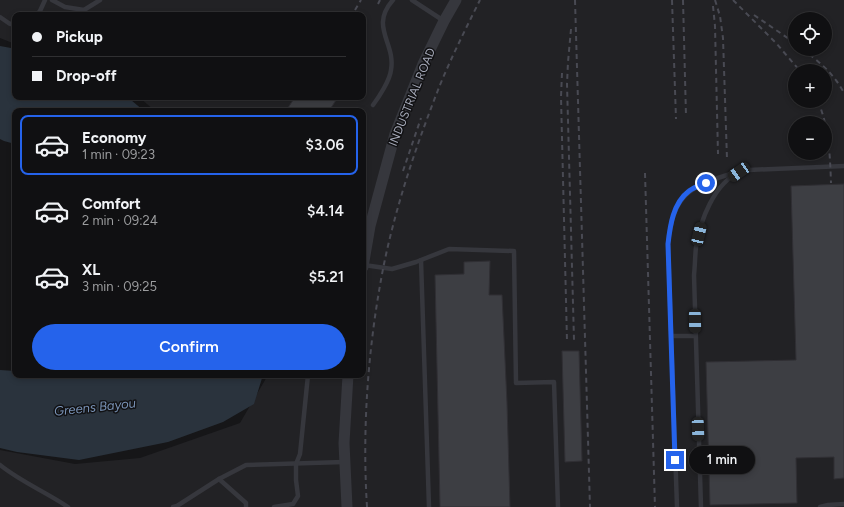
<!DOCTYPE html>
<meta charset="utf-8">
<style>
body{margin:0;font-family:Figtree,sans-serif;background:#19191b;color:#f1f3f6;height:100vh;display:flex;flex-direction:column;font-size:15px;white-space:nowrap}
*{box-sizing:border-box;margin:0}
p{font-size:13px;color:#9c9d9f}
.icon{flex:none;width:22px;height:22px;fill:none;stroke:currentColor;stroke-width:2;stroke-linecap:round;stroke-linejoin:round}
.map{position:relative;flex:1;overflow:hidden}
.panel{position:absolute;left:12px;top:108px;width:354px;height:270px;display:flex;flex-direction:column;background:#101012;border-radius:8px;box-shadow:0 2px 6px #0003,0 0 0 1px #303032}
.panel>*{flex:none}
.banner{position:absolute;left:12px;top:12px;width:354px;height:88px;border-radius:8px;box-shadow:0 2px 6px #0003,0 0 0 1px #303032;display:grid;align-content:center;height:88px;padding:0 20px;background:#101012}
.controls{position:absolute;left:788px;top:12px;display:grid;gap:8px}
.controls a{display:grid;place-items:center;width:44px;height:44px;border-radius:50%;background:#101012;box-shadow:0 2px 6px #0003,0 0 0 1px #303032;font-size:20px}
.end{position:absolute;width:18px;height:18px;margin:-9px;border:5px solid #2563eb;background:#fff;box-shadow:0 0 0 2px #fff}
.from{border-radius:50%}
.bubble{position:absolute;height:28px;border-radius:14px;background:#101012;box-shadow:0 2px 6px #0003,0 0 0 1px #303032;font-size:13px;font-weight:600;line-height:28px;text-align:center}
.car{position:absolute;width:12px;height:24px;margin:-12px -6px;border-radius:5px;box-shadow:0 0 3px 1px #0007;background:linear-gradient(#222 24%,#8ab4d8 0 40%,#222 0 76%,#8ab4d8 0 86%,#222 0)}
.banner b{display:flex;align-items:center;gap:14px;height:38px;font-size:15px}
.banner b+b{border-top:1px solid #303032}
.banner i{width:10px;height:10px;background:#f1f3f6}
ul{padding:7px 0 0;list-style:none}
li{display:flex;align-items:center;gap:12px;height:60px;margin:0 8px 6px;padding:0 12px;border:2px solid transparent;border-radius:8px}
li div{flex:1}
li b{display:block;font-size:15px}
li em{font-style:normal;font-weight:600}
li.selected{border-color:#2563eb}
li>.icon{width:36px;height:36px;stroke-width:1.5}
.action{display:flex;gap:8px;margin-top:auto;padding:8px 20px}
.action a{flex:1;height:46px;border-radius:24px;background:#2563eb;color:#fff;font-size:16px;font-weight:600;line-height:46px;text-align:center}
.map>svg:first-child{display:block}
.built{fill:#222225;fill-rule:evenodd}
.water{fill:#2a333d}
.building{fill:#3d3e43;stroke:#302f34}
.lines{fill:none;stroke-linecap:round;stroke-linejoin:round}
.service{stroke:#36373d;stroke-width:4.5}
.tertiary{stroke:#36373d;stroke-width:11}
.rail{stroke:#494a53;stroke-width:2;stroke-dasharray:5 4;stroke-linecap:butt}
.route{stroke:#2563eb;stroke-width:5}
.labels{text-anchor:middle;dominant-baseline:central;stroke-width:3;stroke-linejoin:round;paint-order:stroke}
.street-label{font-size:12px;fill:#a6aab9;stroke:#111113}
.water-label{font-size:13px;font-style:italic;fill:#7a94b8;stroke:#111113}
</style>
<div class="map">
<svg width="844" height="507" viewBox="0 0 844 507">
<rect width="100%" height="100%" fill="#161618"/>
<path class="built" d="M0 0H844V507H0V450L75 464 140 458 240 423 268 375H363V111H155L139 97H363V15H15V44L0 38ZM795 19H825V49H795ZM795 71H825V101H795ZM795 123H825V153H795Z"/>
<g class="water">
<polygon points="0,46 11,48 15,46 15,97 121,97 131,100 144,111 15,111 15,144 4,141 0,139"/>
<polygon points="0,370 15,371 15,375 263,375 254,404 223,422 168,442 79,460 17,452 0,448"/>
</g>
<g class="building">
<polygon points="295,97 338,97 329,111 286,111"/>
<polygon points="844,184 844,478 834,479 834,457 796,458 797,503 710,505 706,362 796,360 791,186"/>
<polygon points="490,261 489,295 502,295 507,403 510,507 440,507 435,275 464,274 464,262"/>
<polygon points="562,351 579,351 582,461 565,462"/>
</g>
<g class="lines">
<g class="service">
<polyline points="52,0 65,7 84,10 100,0"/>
<polyline points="412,0 444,21"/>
<polyline points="36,15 40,11 45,0"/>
<polyline points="0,17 10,24 15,23"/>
<path d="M373 105C379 97 390 80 391 70 396 43 369 27 393 0"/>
<polyline points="421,260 429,507"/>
<polyline points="364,265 392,269 416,262 449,249 514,251 516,383 554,382 558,507"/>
<polyline points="671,336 695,336"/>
<path d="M0 465C21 482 46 492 68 507"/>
<polyline points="219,479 246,503 246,507"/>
<polyline points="173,507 177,506 219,479 246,465 344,462"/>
<polyline points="274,507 293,504 298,496 296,480 296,464 300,454 308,375"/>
<path d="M677 507 668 244C673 195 689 186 734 173"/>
<path d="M701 507 694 275C695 266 695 256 696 247 700 221 714 183 740 172 743 171 746 170 749 170L844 166"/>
<polyline points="820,507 828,505 844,504"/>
</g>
<g class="tertiary">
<polyline points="363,267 370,226 395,134 423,64 444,21 456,0"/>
<polyline points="347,507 344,443 348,375"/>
</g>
<g class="rail">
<polyline points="575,0 590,507"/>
<polyline points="672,0 676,119"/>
<polyline points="683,0 686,116"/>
<polyline points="715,0 720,16 723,38 727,159"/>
<polyline points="733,0 776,43 800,71"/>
<polyline points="378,4 380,0"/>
<polyline points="713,6 715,26 718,154"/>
<polyline points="355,10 361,0"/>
<polyline points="754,15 795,43"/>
<polyline points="571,29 568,62 567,84 574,340"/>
<path d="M802 49C819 61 834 74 844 93"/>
<polyline points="562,73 561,97 567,341"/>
<path d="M818 101C829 128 830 155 831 183"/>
<polyline points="403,171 421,118"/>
<polyline points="645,173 655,507"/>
<path d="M367 507C362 428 368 347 383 269 395 208 417 143 440 85 452 56 466 28 480 0"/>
</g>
</g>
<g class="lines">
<path class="route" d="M675 460 668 244C670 226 673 203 689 191 694 187 701 185 706 183"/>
</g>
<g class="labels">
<g class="street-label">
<text transform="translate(412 97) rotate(-68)">INDUSTRIAL ROAD</text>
</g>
<g class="water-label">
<text transform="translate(95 407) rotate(-6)">Greens Bayou</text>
</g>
</g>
</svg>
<div class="controls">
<a><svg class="icon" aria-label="locate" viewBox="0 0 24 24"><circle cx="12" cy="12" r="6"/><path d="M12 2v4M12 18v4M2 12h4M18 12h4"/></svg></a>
<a>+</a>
<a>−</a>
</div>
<i class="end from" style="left:706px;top:183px"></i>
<i class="end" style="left:675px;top:460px"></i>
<div class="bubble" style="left:689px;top:446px;width:66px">1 min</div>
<i class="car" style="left:739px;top:172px;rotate:236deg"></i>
<i class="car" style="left:699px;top:234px;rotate:13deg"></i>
<i class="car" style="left:695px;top:321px;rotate:179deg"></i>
<i class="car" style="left:698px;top:429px;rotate:178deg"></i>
<div class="banner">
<b><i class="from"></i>Pickup</b>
<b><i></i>Drop-off</b>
</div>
<section class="panel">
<ul>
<li class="selected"><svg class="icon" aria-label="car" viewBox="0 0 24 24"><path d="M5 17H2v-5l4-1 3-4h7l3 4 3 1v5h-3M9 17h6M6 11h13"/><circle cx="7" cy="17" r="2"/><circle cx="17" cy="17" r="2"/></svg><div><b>Economy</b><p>1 min · 09:23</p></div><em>$3.06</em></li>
<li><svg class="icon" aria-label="car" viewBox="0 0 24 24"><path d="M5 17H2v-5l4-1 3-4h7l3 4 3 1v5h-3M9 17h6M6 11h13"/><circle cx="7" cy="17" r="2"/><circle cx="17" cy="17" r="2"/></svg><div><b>Comfort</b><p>2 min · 09:24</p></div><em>$4.14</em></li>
<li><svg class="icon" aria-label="car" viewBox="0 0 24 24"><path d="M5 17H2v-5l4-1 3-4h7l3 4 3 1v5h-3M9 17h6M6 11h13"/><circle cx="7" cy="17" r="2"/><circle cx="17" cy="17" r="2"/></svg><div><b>XL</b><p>3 min · 09:25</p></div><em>$5.21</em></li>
</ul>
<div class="action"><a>Confirm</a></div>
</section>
</div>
